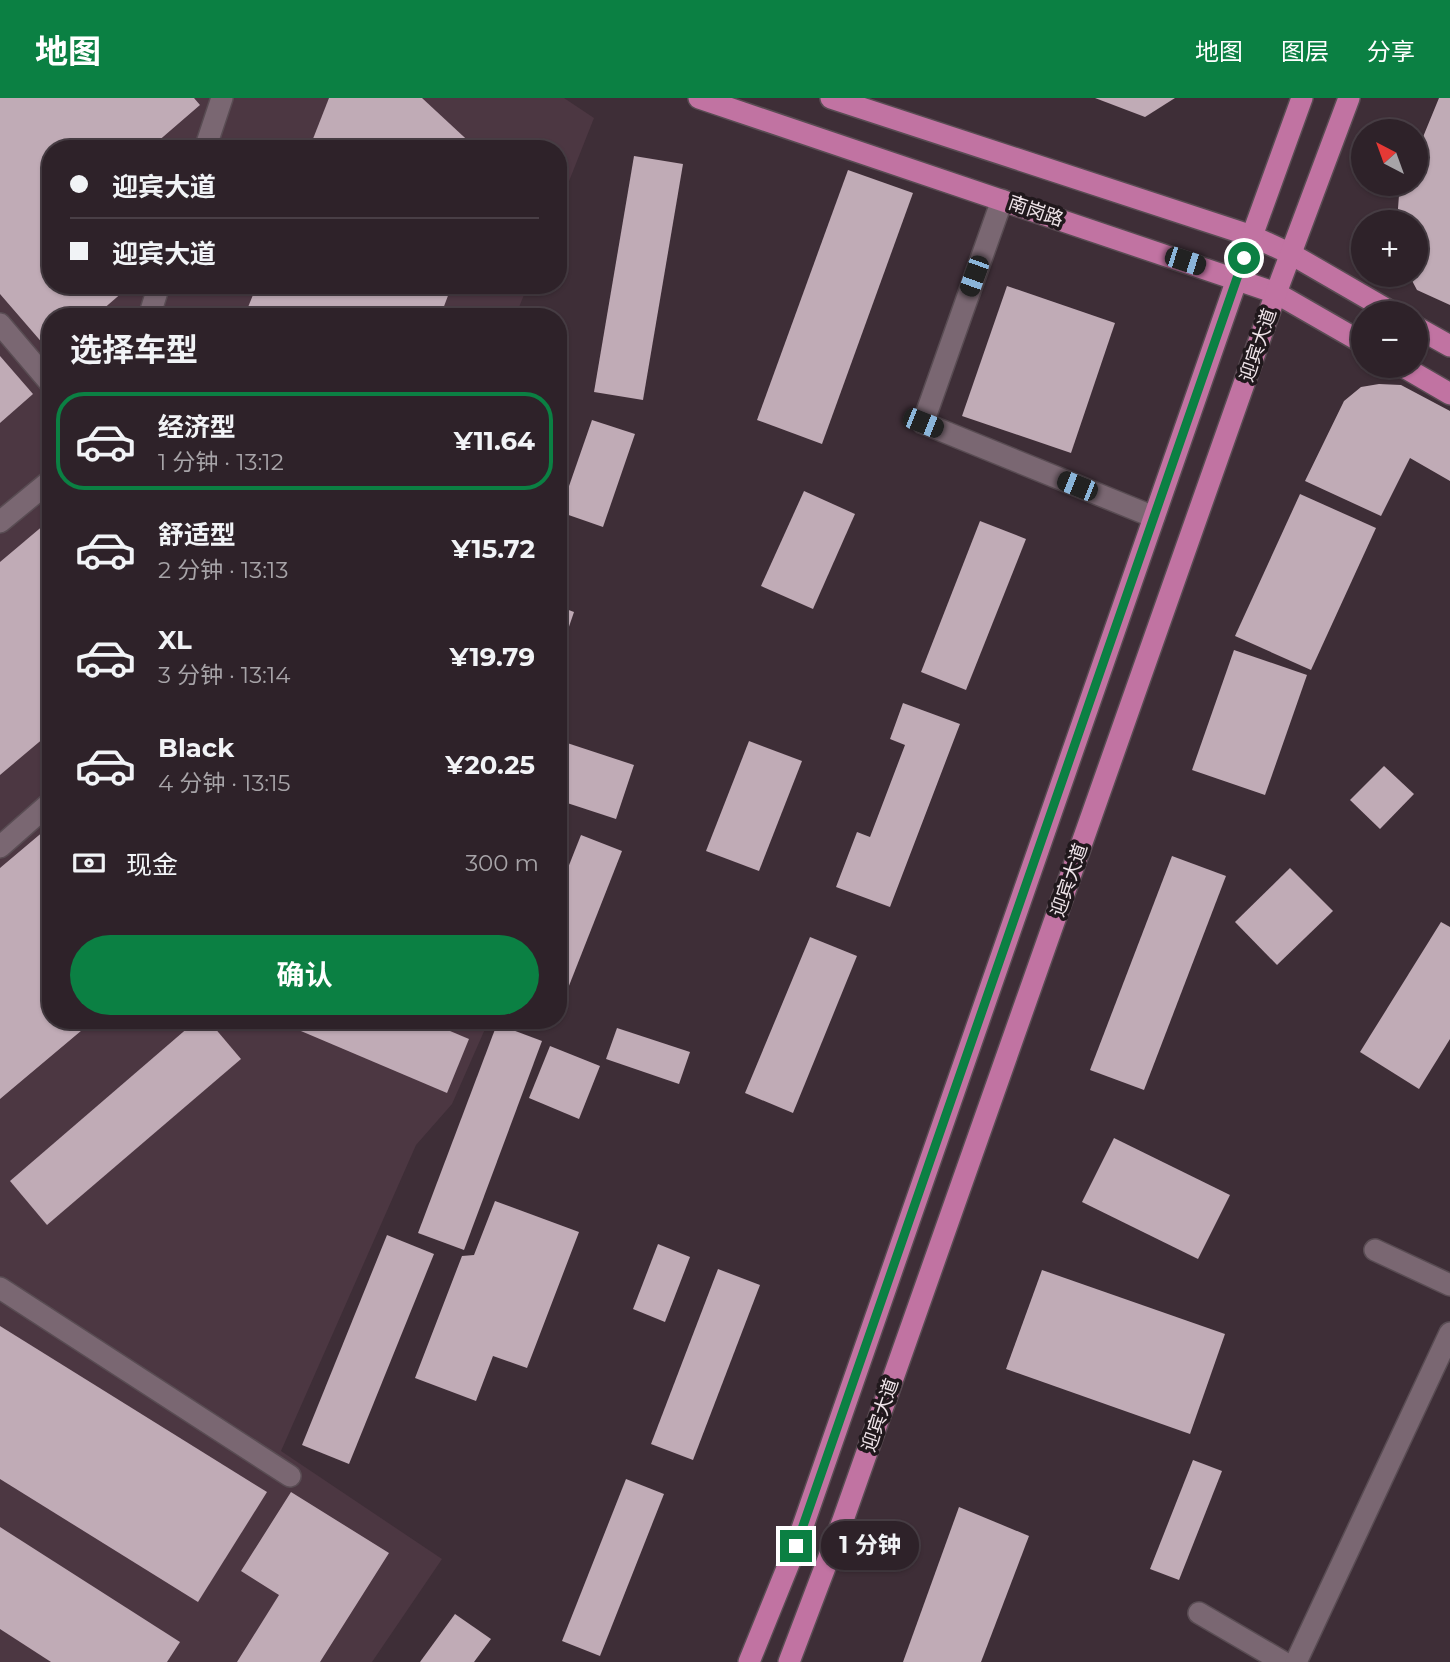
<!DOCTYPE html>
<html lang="zh">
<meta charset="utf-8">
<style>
body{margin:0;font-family:Montserrat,"Noto Sans SC",sans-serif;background:#362a31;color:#f1f3f6;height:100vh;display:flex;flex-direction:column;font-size:26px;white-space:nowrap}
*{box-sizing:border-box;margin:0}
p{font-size:23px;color:#a7a4a8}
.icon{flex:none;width:38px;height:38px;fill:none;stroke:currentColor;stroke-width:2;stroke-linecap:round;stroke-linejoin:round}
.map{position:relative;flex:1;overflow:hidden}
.details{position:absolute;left:42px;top:210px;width:525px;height:721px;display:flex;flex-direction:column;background:#2e2229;border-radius:28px;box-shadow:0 2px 5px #0004,0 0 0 2px #493f46}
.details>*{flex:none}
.hud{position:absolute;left:42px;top:42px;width:525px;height:154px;border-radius:28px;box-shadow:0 2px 5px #0004,0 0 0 2px #493f46;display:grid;align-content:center;height:154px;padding:0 28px;background:#2e2229}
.needle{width:46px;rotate:319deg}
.buttons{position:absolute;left:1351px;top:21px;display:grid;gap:14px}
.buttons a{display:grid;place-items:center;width:77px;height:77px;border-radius:50%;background:#2e2229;box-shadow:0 2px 5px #0004,0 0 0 2px #493f46;font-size:35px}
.end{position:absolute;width:32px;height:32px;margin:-16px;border:9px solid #0b8043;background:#fff;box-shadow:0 0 0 4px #fff}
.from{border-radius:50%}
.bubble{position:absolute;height:49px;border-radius:24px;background:#2e2229;box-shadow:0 2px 5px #0004,0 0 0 2px #493f46;font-size:23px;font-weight:700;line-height:49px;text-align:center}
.car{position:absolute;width:21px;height:42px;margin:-21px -10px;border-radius:9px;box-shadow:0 0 5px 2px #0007;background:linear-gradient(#222 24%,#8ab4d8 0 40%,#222 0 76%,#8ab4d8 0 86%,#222 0)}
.hud b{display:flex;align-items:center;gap:24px;height:66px;font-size:26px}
.hud b+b{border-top:2px solid #493f46}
.hud i{width:18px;height:18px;background:#f1f3f6}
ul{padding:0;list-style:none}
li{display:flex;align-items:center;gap:21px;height:98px;margin:0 14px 10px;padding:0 14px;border:4px solid transparent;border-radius:28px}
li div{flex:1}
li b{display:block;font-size:26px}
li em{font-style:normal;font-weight:700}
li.on{border-color:#0b8043}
li>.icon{width:63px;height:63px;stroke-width:1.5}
h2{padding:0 28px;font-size:32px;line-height:84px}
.pay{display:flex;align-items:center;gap:18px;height:77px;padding:0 28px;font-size:26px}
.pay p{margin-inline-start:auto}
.action{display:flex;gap:14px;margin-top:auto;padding:14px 28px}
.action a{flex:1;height:80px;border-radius:42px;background:#0b8043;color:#fff;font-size:28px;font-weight:700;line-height:80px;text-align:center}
header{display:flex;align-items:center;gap:42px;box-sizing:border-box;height:98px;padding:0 35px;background:#0b8043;color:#fff}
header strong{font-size:33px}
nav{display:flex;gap:38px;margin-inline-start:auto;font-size:24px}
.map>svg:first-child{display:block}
.built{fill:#4c3742}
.building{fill:#c0abb6}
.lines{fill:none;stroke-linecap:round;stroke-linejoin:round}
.minor-casing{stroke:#594c53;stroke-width:24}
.major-casing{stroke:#594c53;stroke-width:24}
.minor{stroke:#7a6772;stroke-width:21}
.major{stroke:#c173a2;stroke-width:21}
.route{stroke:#0b8043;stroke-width:9}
.labels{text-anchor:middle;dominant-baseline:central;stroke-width:7;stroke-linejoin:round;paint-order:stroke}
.street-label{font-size:19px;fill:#efe4e9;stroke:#20181c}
</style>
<header>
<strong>地图</strong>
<nav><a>地图</a><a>图层</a><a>分享</a></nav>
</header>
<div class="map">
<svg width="1450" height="1564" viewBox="0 0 1450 1564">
<rect width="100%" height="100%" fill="#3e2e37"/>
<polygon class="built" points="0,0 564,0 594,20 558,111 558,51 51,51 51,187 528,187 515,219 51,219 51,922 489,922 452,1006 416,1047 281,1353 442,1461 372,1564 0,1564"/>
<g class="building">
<polygon points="0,0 194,0 200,7 149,51 51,51 51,187 131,187 94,219 51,219 51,255 0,196"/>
<polygon points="329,0 422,0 477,51 309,51"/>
<polygon points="1095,0 1175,0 1145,19"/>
<polygon points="1439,0 1450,0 1450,207 1417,192 1409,177 1416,177 1416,124 1397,124 1399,97 1403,86 1416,86 1416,56"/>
<polygon points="634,58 683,66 643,302 594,294"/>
<polygon points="848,72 913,95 822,346 757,322"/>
<polygon points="257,187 452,187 440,219 244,219"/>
<polygon points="1007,188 1115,225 1071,355 962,318"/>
<polygon points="0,258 33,296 0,325"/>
<polygon points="1379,286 1401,287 1450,313 1450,383 1410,360 1381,418 1305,383 1344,303 1361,289"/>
<polygon points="592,322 635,336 603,429 560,414"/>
<polygon points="804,393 855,416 813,511 761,488"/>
<polygon points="1300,396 1376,430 1311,572 1235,538"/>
<polygon points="51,421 51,634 0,677 0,464"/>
<polygon points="980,423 1026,441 966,592 921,574"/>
<polygon points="558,508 574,514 559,558 558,558"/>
<polygon points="1234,552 1307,577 1265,697 1192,672"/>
<polygon points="903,605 960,626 890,809 836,789 857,734 870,739 905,647 890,641"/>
<polygon points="558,642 634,667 616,721 558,702"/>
<polygon points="749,643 802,663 759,773 706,753"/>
<polygon points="1384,668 1414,696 1380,731 1350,702"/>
<polygon points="51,727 51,922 94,922 0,1001 0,770"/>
<polygon points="581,737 622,753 563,903 558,901 558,795"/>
<polygon points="1172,758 1226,778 1144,992 1090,972"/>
<polygon points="1290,770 1333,813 1277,867 1235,824"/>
<polygon points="1441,824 1450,829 1450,941 1419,991 1360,954"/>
<polygon points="810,839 857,858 793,1015 745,995"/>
<polygon points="197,922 208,922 241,961 47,1127 10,1083"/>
<polygon points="275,922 424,922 469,941 447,995"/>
<polygon points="497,926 542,943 464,1152 418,1135"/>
<polygon points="617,930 690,954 679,986 606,961"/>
<polygon points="550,948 600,968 579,1021 529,1000"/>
<polygon points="1114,1040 1230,1097 1198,1161 1082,1104"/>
<polygon points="495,1103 579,1134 527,1270 493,1258 476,1303 415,1280 462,1158 474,1157"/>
<polygon points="387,1137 434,1156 349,1366 302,1347"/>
<polygon points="658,1146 690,1159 665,1224 633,1211"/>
<polygon points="718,1171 760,1187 693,1362 651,1346"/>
<polygon points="1042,1172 1225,1236 1190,1336 1006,1271"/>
<polygon points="0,1228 267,1394 198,1504 0,1381"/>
<polygon points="1193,1362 1222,1373 1179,1482 1150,1471"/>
<polygon points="626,1381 664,1396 600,1558 562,1543"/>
<polygon points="291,1394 389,1455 320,1564 237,1564 279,1497 241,1473"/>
<polygon points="959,1409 1029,1438 981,1564 903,1564"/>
<polygon points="0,1429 180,1544 167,1564 51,1564 0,1531"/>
<polygon points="455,1516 491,1541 474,1564 420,1564"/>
</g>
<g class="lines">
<g class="minor-casing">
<g id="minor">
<polyline points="205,51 222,0"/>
<polyline points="1002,102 923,325 1154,419"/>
<polyline points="149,219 159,187"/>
<polyline points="0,226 51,286"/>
<polyline points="0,424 51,382"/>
<polyline points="0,749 51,704"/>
<polyline points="1375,1152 1450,1187"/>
<polyline points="0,1190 290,1378"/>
<polyline points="1199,1515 1283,1564"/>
<polyline points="1296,1564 1450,1235"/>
</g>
</g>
<g class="major-casing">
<g id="major">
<polyline points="699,0 1276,195 1363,245"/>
<polyline points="831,0 1252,138 1291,156 1393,215"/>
<polyline points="1416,229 1450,248"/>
<polyline points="1402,268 1450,296"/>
<polyline points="749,1564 796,1448 1252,138 1302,0"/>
<polyline points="789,1564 843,1422 1276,195 1349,0"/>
</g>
</g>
<use href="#minor" class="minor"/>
<use href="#major" class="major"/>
</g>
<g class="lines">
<polyline class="route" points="796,1448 1244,160"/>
</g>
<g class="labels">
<g class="street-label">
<text transform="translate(1036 113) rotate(19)">南岗路</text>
<text transform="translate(1258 247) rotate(-71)">迎宾大道</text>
<text transform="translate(1069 782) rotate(-71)">迎宾大道</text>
<text transform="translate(880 1317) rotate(-71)">迎宾大道</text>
</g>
</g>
</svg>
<div class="buttons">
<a><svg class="needle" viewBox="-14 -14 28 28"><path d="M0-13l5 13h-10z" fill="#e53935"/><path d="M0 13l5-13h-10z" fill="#a7a4a8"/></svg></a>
<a>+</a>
<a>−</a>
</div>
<i class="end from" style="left:1244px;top:160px"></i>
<i class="end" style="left:796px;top:1448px"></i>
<div class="bubble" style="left:821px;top:1423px;width:98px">1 分钟</div>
<i class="car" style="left:1185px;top:163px;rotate:108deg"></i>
<i class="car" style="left:974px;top:178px;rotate:200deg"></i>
<i class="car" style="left:923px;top:325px;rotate:112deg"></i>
<i class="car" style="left:1077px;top:388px;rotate:292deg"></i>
<div class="hud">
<b><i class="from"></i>迎宾大道</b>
<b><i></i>迎宾大道</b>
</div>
<section class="details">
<h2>选择车型</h2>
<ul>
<li class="on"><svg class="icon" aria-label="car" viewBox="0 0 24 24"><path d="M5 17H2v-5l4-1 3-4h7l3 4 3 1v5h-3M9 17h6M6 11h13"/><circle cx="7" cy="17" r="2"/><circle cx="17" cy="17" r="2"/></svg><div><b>经济型</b><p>1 分钟 · 13:12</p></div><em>¥11.64</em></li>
<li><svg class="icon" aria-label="car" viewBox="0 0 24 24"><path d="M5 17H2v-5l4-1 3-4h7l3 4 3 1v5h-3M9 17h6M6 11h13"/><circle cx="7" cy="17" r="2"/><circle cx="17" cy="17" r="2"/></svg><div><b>舒适型</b><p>2 分钟 · 13:13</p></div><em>¥15.72</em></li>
<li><svg class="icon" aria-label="car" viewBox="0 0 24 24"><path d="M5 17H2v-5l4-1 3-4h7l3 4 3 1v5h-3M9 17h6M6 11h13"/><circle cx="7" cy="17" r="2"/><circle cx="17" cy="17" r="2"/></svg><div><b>XL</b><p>3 分钟 · 13:14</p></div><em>¥19.79</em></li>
<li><svg class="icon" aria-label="car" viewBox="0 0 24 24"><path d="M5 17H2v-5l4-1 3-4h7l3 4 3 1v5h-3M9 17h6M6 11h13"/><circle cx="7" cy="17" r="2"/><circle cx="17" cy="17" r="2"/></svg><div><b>Black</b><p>4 分钟 · 13:15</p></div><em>¥20.25</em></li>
</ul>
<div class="pay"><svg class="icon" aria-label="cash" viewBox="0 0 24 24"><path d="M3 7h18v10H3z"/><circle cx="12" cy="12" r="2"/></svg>现金<p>300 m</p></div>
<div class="action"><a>确认</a></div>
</section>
</div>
